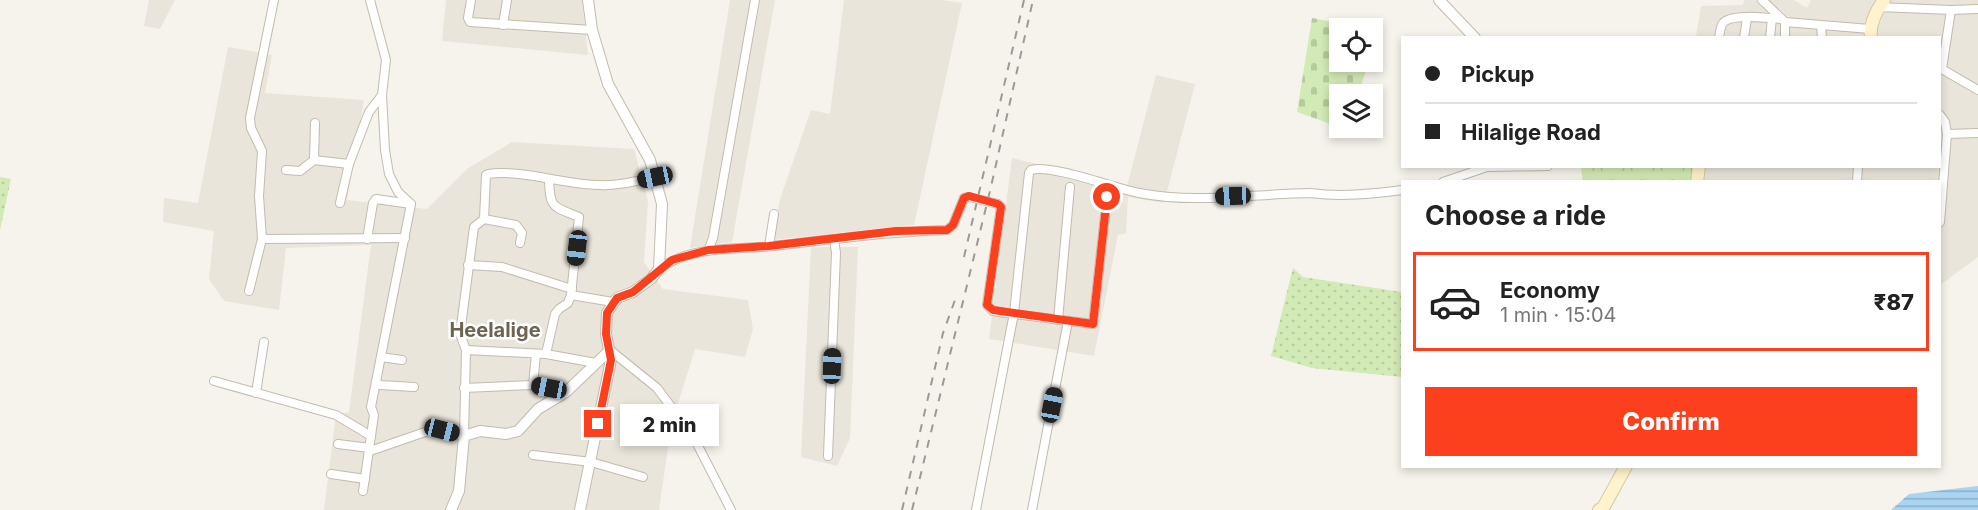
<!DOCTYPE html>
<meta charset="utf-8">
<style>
body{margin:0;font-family:Inter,sans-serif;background:#f2f2f2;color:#222;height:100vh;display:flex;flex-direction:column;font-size:22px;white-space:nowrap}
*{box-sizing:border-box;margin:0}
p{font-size:20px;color:#767676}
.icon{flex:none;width:33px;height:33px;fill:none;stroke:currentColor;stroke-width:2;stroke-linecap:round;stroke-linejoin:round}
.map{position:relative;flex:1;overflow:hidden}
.sheet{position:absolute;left:1401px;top:180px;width:540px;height:288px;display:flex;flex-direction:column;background:#fff;border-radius:0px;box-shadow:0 3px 9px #0003}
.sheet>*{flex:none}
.hud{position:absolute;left:1401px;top:36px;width:540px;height:132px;border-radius:0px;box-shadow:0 3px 9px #0003;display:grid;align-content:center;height:132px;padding:0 24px;background:#fff}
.fabs{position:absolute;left:1329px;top:18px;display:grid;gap:12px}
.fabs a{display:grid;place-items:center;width:54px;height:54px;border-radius:0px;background:#fff;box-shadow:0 3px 9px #0003;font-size:30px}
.end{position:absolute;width:27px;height:27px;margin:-14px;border:8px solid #fc3f1d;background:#fff;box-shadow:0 0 0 3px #fff}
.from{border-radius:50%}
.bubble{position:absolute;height:42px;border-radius:0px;background:#fff;box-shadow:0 3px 9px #0003;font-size:20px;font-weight:800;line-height:42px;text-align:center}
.car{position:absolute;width:18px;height:36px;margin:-18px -9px;border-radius:8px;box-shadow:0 0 4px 2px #0007;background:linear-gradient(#222 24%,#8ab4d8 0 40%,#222 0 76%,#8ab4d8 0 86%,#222 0)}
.hud b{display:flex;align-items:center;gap:21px;height:57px;font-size:22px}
.hud b+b{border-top:2px solid #e0e0e0}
.hud i{width:15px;height:15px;background:#222}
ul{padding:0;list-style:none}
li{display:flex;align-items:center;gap:18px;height:99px;margin:0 12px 9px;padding:0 12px;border:3px solid transparent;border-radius:0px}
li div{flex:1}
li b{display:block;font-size:22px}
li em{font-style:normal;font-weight:800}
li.selected{border-color:#fc3f1d}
li>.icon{width:54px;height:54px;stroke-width:1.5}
h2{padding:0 24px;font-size:27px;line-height:72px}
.primary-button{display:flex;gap:12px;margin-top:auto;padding:12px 24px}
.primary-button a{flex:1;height:69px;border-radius:0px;background:#fc3f1d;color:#fff;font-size:24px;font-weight:800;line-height:69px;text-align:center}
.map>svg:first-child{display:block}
.residential{fill:#eae5da}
.grass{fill:url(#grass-dots)}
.forest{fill:url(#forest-crowns)}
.cemetery{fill:url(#cemetery-stones)}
.water{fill:url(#water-rules)}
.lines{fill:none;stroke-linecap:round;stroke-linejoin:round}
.minor-casing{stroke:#c2bbae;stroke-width:10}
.tertiary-casing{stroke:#c2bbae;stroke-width:12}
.secondary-casing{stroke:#d6c79b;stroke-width:14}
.minor{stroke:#fff;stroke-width:8}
.tertiary{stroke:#fff;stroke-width:10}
.secondary{stroke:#fff3cd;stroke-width:12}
.rail{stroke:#9a9a9a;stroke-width:2;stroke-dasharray:8 8;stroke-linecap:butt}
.minor-bridge-casing{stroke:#c2bbae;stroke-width:10;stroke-linecap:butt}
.minor-bridge{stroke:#fff;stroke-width:8}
.route{stroke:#fc3f1d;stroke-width:8}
.labels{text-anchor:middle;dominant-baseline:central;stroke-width:5;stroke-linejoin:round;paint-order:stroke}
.quarter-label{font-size:20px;font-weight:bold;fill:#6e6250;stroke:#fff}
</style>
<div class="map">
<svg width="1978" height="510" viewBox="0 0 1978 510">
<defs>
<pattern id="grass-dots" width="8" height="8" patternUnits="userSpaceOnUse" patternTransform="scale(1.5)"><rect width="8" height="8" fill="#d2eab5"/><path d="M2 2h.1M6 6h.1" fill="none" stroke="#b6ca9c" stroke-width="1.8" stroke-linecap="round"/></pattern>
<pattern id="forest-crowns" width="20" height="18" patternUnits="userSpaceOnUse" patternTransform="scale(1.5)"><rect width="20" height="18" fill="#d2eab5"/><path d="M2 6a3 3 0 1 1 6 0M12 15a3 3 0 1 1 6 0" fill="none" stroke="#b6ca9c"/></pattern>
<pattern id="cemetery-stones" width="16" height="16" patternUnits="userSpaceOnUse" patternTransform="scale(1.5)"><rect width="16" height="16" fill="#d2eab5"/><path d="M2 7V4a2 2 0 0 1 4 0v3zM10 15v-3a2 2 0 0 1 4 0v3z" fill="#b6ca9c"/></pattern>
<pattern id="water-rules" width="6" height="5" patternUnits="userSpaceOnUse" patternTransform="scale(1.5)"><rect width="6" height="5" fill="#a9d4f2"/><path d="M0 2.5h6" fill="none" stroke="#8caec5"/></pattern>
</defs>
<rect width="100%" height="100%" fill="#f6f3ec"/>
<g class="residential">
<polygon points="149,0 175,0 160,29 144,26"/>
<polygon points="446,0 582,0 588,55 442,41"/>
<polygon points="730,0 775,0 732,242 690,248"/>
<polygon points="844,0 942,0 962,3 914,225 772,240 780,199 811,110 830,114"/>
<polygon points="1744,0 1794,0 1807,8 1811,0 1978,0 1978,257 1940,285 1940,182 1693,182 1695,167 1940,166 1940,38 1696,37 1701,6 1743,5"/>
<polygon points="228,47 272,55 265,93 364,100 347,200 427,209 467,169 512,142 634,149 648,201 644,262 663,289 748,300 753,329 745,357 695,349 671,426 659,510 324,510 336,415 349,412 371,245 286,248 279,310 224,301 209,279 214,231 163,222 164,198 198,203"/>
<polygon points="1156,75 1195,84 1164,203 1128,197 1126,233 1118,235 1094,356 989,339 1012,158 1127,186"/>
<polygon points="811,247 858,247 850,438 837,466 801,457"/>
</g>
<g class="grass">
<polygon points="0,177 11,179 0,230"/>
<polygon points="1293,268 1303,277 1402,292 1402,377 1312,368 1271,356"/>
</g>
<polygon class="forest" points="1584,166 1695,167 1693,182 1583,181 1581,169"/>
<polygon class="cemetery" points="1312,18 1364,28 1340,28 1340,62 1369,62 1358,94 1340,94 1339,127 1297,112"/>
<polygon class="water" points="1978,486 1978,510 1891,510 1909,494"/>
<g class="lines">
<g class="minor-casing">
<g id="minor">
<polyline points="471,0 468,18 470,22 592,30"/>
<polyline points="1762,0 1785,22 1870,29"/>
<polyline points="1878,7 1951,10 1978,9"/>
<polyline points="503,25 507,0"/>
<polyline points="1821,26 1822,38"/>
<path d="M1719 38C1720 33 1720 27 1723 23 1731 13 1769 18 1781 19"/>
<polyline points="1744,38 1747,18"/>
<polyline points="1770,38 1772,18"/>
<polyline points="1785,38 1785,22"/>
<polyline points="1940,68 1978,90"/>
<polyline points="1942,69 1951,10"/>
<polyline points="1940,115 1945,122 1947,134"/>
<polyline points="314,160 349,164 369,112 382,95"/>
<polyline points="286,170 300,171 314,160 315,123"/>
<polyline points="1443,182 1487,167 1548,166"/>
<polyline points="1857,182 1858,166"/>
<polyline points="340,203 349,164"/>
<polyline points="998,204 1001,207 987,305 993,311 998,312 1093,324 1107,197"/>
<polyline points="484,219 516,225 522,233 520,243"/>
<polyline points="1940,222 1947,134 1978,133"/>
<polyline points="262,239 259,196 262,151 251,128 250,118 274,0"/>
<polyline points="367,239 373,203 376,199 411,204"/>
<polyline points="769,246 774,214"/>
<polyline points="708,251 713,238 755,0"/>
<polyline points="468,265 502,267 572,289"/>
<path d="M659 269C691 245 735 250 773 246 831 239 888 232 947 230L953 225 964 198 969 197"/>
<polyline points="249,291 262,239 405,238"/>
<polyline points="571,295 613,302"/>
<polyline points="1058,320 1070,187"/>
<polyline points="466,350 546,354 596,363"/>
<polyline points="610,350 657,388 693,436 731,510"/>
<path d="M546 354 555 314 559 309 568 303 571 295 579 217C552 206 550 209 549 179"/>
<polyline points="381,357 402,360"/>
<polyline points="214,381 336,415 371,436"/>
<polyline points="376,382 380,385 414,387"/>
<polyline points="533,385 566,392"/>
<polyline points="464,388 533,385 536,354"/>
<polyline points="256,393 264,342"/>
<polyline points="338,444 370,448"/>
<path d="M370 451 428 431H442L464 436 466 350 460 334 474 227 484 219 486 175 488 174C522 169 565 185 600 185 618 186 637 181 655 177"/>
<polyline points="533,455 591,462 643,477"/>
<polyline points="828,456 836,253 834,239"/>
<polyline points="331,474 365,479"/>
<polyline points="363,491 374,415 371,407 411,204 398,192 389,174 385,150 382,95 386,60 370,0"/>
<path d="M976 510 1014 313 1029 173 1031 170C1051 164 1114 188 1139 193 1195 204 1253 194 1310 193 1341 197 1371 194 1402 190"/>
<polyline points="1032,510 1068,321"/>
</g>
</g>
<g class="tertiary-casing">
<g id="tertiary">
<polyline points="1439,0 1475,38"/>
<polyline points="451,510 459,491 464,436 480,431 506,434 518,431 538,409 566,392 610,350"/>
<polyline points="580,510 611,360 606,334 607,313 617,298 633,292 651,279 659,269 662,204 650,160 608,84 592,30 588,0"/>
</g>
</g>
<g class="secondary-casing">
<g id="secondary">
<path d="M1871 38C1869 24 1876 11 1884 0"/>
<polyline points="1697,182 1699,166"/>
<polyline points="1599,510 1603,508 1626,466"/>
</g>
</g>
<use href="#minor" class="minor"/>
<use href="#tertiary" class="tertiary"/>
<use href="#secondary" class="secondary"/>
<g class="rail">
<polyline points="964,257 1024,0"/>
<polyline points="902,510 943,333 955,300"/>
<polyline points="912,510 990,191 1033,0"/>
</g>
<g class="minor-bridge-casing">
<polyline id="minor-bridge" points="969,197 998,204"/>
</g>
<use href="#minor-bridge" class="minor-bridge"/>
</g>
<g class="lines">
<polyline class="route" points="598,424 611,360 606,334 607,313 617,298 633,292 672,260 708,250 769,246 896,231 947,230 953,225 964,198 969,196 998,204 1001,207 987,305 993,310 1093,324 1107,197"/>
</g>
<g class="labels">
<g class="quarter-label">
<text x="495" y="330">Heelalige</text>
</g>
</g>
</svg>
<div class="fabs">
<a><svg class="icon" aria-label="locate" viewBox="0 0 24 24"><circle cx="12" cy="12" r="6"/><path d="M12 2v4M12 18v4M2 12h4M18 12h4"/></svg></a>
<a><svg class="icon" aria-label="layers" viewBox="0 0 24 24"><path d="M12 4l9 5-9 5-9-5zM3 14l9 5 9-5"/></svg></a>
</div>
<i class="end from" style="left:1107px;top:197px"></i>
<i class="end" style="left:598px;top:424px"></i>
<div class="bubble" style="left:620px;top:404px;width:99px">2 min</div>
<i class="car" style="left:655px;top:177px;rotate:258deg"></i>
<i class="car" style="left:1233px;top:196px;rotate:268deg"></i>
<i class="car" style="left:577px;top:248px;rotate:187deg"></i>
<i class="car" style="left:832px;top:366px;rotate:2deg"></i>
<i class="car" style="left:549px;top:388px;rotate:281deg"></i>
<i class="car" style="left:1052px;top:405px;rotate:11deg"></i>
<i class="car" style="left:442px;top:430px;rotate:104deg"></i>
<div class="hud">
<b><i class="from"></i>Pickup</b>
<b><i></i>Hilalige Road</b>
</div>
<section class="sheet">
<h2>Choose a ride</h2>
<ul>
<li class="selected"><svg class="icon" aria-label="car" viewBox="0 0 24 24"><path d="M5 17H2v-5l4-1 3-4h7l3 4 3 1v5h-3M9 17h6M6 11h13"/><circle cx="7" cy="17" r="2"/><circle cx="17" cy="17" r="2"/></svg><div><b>Economy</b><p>1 min · 15:04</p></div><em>₹87</em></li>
</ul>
<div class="primary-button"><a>Confirm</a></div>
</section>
</div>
